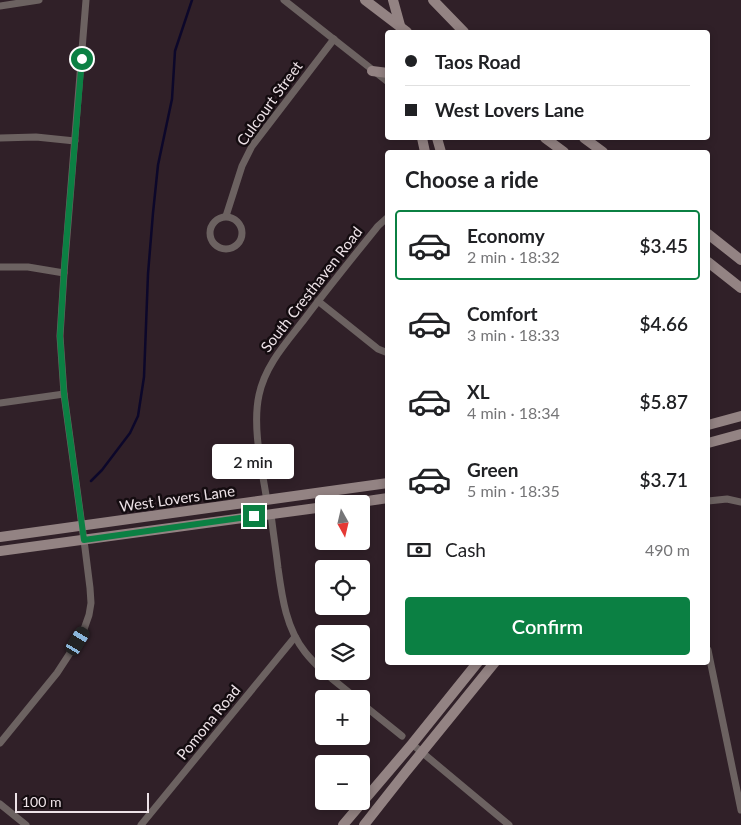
<!DOCTYPE html>
<meta charset="utf-8">
<style>
body{margin:0;font-family:Lato,sans-serif;background:#f6f6f6;color:#202124;height:100vh;display:flex;flex-direction:column;font-size:19px;white-space:nowrap}
*{box-sizing:border-box;margin:0}
p{font-size:16px;color:#757577}
.icon{flex:none;width:28px;height:28px;fill:none;stroke:currentColor;stroke-width:2;stroke-linecap:round;stroke-linejoin:round}
.map{position:relative;flex:1;overflow:hidden}
.side{position:absolute;left:385px;top:150px;width:325px;height:515px;display:flex;flex-direction:column;background:#fff;border-radius:5px;box-shadow:0 2px 8px #0003}
.side>*{flex:none}
.hud{position:absolute;left:385px;top:30px;width:325px;height:110px;border-radius:5px;box-shadow:0 2px 8px #0003;display:grid;align-content:center;height:110px;padding:0 20px;background:#fff}
.needle{width:32px;rotate:172deg}
.fabs{position:absolute;left:315px;top:495px;display:grid;gap:10px}
.fabs a{display:grid;place-items:center;width:55px;height:55px;border-radius:5px;background:#fff;box-shadow:0 2px 8px #0003;font-size:25px}
.scale{position:absolute;left:15px;bottom:12px;width:134px;box-sizing:border-box;padding-left:5px;border:2px solid #ede2e7;border-top:0;font-size:14px;line-height:18px;white-space:nowrap;color:#ede2e7;-webkit-text-stroke:4px #140c10;paint-order:stroke}
.end{position:absolute;width:22px;height:22px;margin:-11px;border:6px solid #0b8043;background:#fff;box-shadow:0 0 0 2px #fff}
.from{border-radius:50%}
.bubble{position:absolute;height:35px;border-radius:5px;background:#fff;box-shadow:0 2px 8px #0003;font-size:16px;font-weight:600;line-height:35px;text-align:center}
.car{position:absolute;width:15px;height:30px;margin:-15px -8px;border-radius:6px;box-shadow:0 0 4px 1px #0007;background:linear-gradient(#222 24%,#8ab4d8 0 40%,#222 0 76%,#8ab4d8 0 86%,#222 0)}
.hud b{display:flex;align-items:center;gap:18px;height:48px;font-size:19px}
.hud b+b{border-top:1px solid #e0e0e0}
.hud i{width:12px;height:12px;background:#202124}
ul{padding:0;list-style:none}
li{display:flex;align-items:center;gap:15px;height:70px;margin:0 10px 8px;padding:0 10px;border:2px solid transparent;border-radius:5px}
li div{flex:1}
li b{display:block;font-size:19px}
li em{font-style:normal;font-weight:600}
li.on{border-color:#0b8043}
li>.icon{width:45px;height:45px;stroke-width:1.5}
h2{padding:0 20px;font-size:22px;line-height:60px}
.pay{display:flex;align-items:center;gap:12px;height:55px;padding:0 20px;font-size:19px}
.pay p{margin-inline-start:auto}
.button{display:flex;gap:10px;margin-top:auto;padding:10px 20px}
.button a{flex:1;height:58px;border-radius:5px;background:#0b8043;color:#fff;font-size:20px;font-weight:600;line-height:58px;text-align:center}
.map>svg:first-child{display:block}
.lines{fill:none;stroke-linecap:round;stroke-linejoin:round}
.stream{stroke:#0c072a;stroke-width:2.5}
.street{stroke:#6c6261;stroke-width:7}
.secondary{stroke:#938383;stroke-width:10}
.route{stroke:#0b8043;stroke-width:6}
.labels{text-anchor:middle;dominant-baseline:central;stroke-width:5;stroke-linejoin:round;paint-order:stroke}
.street-label{font-size:15px;fill:#ede2e7;stroke:#140c10}
</style>
<div class="map">
<svg width="741" height="825" viewBox="0 0 741 825">
<rect width="100%" height="100%" fill="#302028"/>
<g class="lines">
<polyline class="stream" points="91,481 102,470 130,433 138,416 144,377 148,274 153,213 158,165 172,99 175,51 192,0"/>
<g class="street">
<polyline points="284,0 388,82"/>
<polyline points="0,6 39,0"/>
<polyline points="0,138 36,137 75,141"/>
<polyline points="226,216 242,166 252,146 334,39"/>
<circle cx="226" cy="233" r="16"/>
<polyline points="0,267 28,267 64,273"/>
<polyline points="318,301 378,349 388,353"/>
<polyline points="0,403 64,394"/>
<path d="M267 501C262 469 252 427 259 395 265 366 285 344 303 321 327 289 353 257 378 226L388 217"/>
<polyline points="708,501 727,499 741,502"/>
<path d="M271 514C273 532 276 550 278 568 282 597 286 628 305 652 319 670 339 684 357 699"/>
<polyline points="708,650 741,810"/>
<polyline points="361,703 402,736"/>
<polyline points="0,743 57,673 72,650 83,632 89,615 91,603 90,588 85,548 64,394 60,336 64,273 86,0"/>
<polyline points="412,744 509,825"/>
<polyline points="0,804 26,825"/>
<polyline points="141,825 295,637"/>
</g>
<g class="secondary">
<polyline points="365,0 407,32"/>
<polyline points="393,0 401,29"/>
<polyline points="433,0 464,32"/>
<polyline points="372,71 388,73"/>
<polyline points="422,138 425,152"/>
<polyline points="437,138 441,152"/>
<polyline points="545,138 564,152"/>
<polyline points="584,138 603,152"/>
<polyline points="708,234 741,260"/>
<polyline points="708,262 741,288"/>
<polyline points="708,425 741,416"/>
<polyline points="708,443 741,434"/>
<polyline points="347,504 388,498"/>
<polyline points="0,537 388,483"/>
<polyline points="0,551 324,507"/>
<polyline points="343,825 412,744 478,662"/>
<polyline points="364,825 405,773 495,662"/>
</g>
</g>
<g class="lines">
<polyline class="route" points="82,59 65,257 60,336 64,394 84,540 254,516"/>
</g>
<g class="labels">
<g class="street-label">
<text transform="translate(269 103) rotate(-54)">Culcourt Street</text>
<text transform="translate(311 289) rotate(-52)">South Cresthaven Road</text>
<text transform="translate(177 498) rotate(-8)">West Lovers Lane</text>
<text transform="translate(208 722) rotate(-51)">Pomona Road</text>
</g>
</g>
</svg>
<div class="fabs">
<a><svg class="needle" viewBox="-14 -14 28 28"><path d="M0-13l5 13h-10z" fill="#e53935"/><path d="M0 13l5-13h-10z" fill="#757577"/></svg></a>
<a><svg class="icon" aria-label="locate" viewBox="0 0 24 24"><circle cx="12" cy="12" r="6"/><path d="M12 2v4M12 18v4M2 12h4M18 12h4"/></svg></a>
<a><svg class="icon" aria-label="layers" viewBox="0 0 24 24"><path d="M12 4l9 5-9 5-9-5zM3 14l9 5 9-5"/></svg></a>
<a>+</a>
<a>−</a>
</div>
<div class="scale">100 m</div>
<i class="end from" style="left:82px;top:59px"></i>
<i class="end" style="left:254px;top:516px"></i>
<div class="bubble" style="left:212px;top:444px;width:82px">2 min</div>
<i class="car" style="left:78px;top:641px;rotate:31deg"></i>
<div class="hud">
<b><i class="from"></i>Taos Road</b>
<b><i></i>West Lovers Lane</b>
</div>
<section class="side">
<h2>Choose a ride</h2>
<ul>
<li class="on"><svg class="icon" aria-label="car" viewBox="0 0 24 24"><path d="M5 17H2v-5l4-1 3-4h7l3 4 3 1v5h-3M9 17h6M6 11h13"/><circle cx="7" cy="17" r="2"/><circle cx="17" cy="17" r="2"/></svg><div><b>Economy</b><p>2 min · 18:32</p></div><em>$3.45</em></li>
<li><svg class="icon" aria-label="car" viewBox="0 0 24 24"><path d="M5 17H2v-5l4-1 3-4h7l3 4 3 1v5h-3M9 17h6M6 11h13"/><circle cx="7" cy="17" r="2"/><circle cx="17" cy="17" r="2"/></svg><div><b>Comfort</b><p>3 min · 18:33</p></div><em>$4.66</em></li>
<li><svg class="icon" aria-label="car" viewBox="0 0 24 24"><path d="M5 17H2v-5l4-1 3-4h7l3 4 3 1v5h-3M9 17h6M6 11h13"/><circle cx="7" cy="17" r="2"/><circle cx="17" cy="17" r="2"/></svg><div><b>XL</b><p>4 min · 18:34</p></div><em>$5.87</em></li>
<li><svg class="icon" aria-label="car" viewBox="0 0 24 24"><path d="M5 17H2v-5l4-1 3-4h7l3 4 3 1v5h-3M9 17h6M6 11h13"/><circle cx="7" cy="17" r="2"/><circle cx="17" cy="17" r="2"/></svg><div><b>Green</b><p>5 min · 18:35</p></div><em>$3.71</em></li>
</ul>
<div class="pay"><svg class="icon" aria-label="cash" viewBox="0 0 24 24"><path d="M3 7h18v10H3z"/><circle cx="12" cy="12" r="2"/></svg>Cash<p>490 m</p></div>
<div class="button"><a>Confirm</a></div>
</section>
</div>
